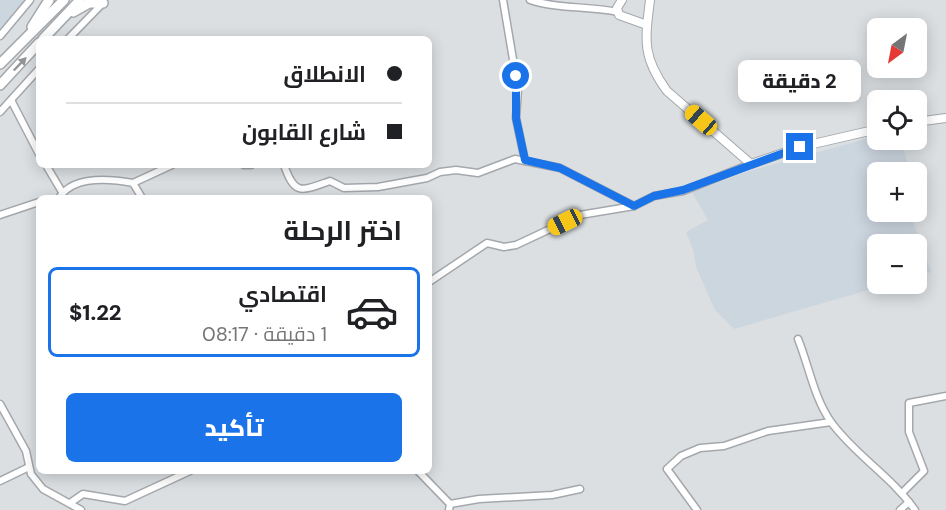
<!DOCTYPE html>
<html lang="ar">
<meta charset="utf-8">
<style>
body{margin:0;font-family:"DM Sans",Cairo,sans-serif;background:#f2f2f2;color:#202124;direction:rtl;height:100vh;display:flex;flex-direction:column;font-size:22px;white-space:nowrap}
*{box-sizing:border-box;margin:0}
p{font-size:20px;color:#757577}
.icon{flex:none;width:33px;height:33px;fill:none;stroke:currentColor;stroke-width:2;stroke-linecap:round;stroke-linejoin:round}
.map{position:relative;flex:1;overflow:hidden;direction:ltr}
.side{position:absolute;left:36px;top:195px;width:396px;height:279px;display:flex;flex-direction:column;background:#fff;border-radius:9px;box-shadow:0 3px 15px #0003;direction:rtl}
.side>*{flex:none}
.top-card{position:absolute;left:36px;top:36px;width:396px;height:132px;border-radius:9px;box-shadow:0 3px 15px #0003;direction:rtl;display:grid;align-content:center;height:132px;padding:0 30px;background:#fff}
.needle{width:39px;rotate:212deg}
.buttons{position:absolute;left:867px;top:18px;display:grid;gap:12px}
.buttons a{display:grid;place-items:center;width:60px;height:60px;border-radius:9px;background:#fff;box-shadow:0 3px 15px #0003;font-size:30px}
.end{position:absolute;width:27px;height:27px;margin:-14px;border:8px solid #1a73e8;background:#fff;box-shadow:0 0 0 3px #fff}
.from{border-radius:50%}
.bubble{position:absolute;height:42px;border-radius:9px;background:#fff;box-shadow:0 3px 15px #0003;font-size:20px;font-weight:800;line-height:42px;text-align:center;direction:rtl}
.car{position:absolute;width:18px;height:36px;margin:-18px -9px;border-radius:8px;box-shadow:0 0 4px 2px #0007;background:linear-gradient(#f5c518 24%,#345 0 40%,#f5c518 0 76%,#345 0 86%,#f5c518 0)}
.top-card b{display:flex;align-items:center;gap:21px;height:57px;font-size:22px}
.top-card b+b{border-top:2px solid #e0e0e0}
.top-card i{width:15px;height:15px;background:#202124}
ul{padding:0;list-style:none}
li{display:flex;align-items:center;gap:18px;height:90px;margin:0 12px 9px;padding:0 18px;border:3px solid transparent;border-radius:9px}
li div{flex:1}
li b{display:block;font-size:22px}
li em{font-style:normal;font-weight:800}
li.selected{border-color:#1a73e8}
li>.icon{width:54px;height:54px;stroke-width:1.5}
h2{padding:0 30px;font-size:27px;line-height:72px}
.primary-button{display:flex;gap:12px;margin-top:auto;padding:12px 30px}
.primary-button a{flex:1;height:69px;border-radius:9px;background:#1a73e8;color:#fff;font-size:24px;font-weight:800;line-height:69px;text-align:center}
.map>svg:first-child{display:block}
.built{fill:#ccd6df}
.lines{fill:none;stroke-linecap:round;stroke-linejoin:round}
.minor-casing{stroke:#a4a8ac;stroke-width:9}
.major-casing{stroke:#a4a8ac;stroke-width:10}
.highway-casing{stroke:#a4a8ac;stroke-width:12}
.minor{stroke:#fff;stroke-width:6}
.major{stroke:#fff;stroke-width:8}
.highway{stroke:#fff;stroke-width:9}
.oneway{fill:#949596}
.route{stroke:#1a73e8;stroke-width:8}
</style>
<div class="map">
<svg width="946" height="510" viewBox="0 0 946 510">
<rect width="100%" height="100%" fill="#dbdfe2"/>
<g class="built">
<polygon points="0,0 25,0 0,30"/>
<polygon points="877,136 878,140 901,140 910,172 878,172 878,212 916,212 917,194 922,211 910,213 931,272 917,276 916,244 878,244 878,284 889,284 734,329 715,310 696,267 693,249 686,232 708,220 692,192 749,171"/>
</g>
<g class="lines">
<g class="minor-casing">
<g id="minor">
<polyline points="503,0 518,89 516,118 525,161"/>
<path d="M530 0C557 9 588 6 618 12"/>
<polyline points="0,36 30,0"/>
<polyline points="68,39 103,3"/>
<polyline points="12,102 39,154"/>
<polyline points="0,112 39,69"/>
<polyline points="46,165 62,192"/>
<polyline points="244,165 251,165"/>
<path d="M284 165C295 196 301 191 330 181L344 188 378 187 427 178 440 172 456 170 478 173 515 159 560 168 634 206"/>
<polyline points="133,183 172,165"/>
<path d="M59 198C73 175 111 179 133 183L142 198"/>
<polyline points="0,215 39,202"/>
<polyline points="429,282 487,243 504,247 516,245 580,215 634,206 654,196 683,191 751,164"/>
<path d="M798 339C809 366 814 398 831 422 855 455 891 476 915 510"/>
<polyline points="0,404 26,451 31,474 43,489 81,510"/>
<polyline points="418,471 450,504 449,510"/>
<polyline points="0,481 29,467"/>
<polyline points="902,493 924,471 909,432 909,403 946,396"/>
<polyline points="70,503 83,494 125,501 190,471"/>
<polyline points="450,504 479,499 552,495 580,489"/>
<polyline points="697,510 667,469 681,456 700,448 724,446 768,431 831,422"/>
<polyline points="900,510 909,502"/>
</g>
</g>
<g class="major-casing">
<g id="major">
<polyline points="622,0 617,8 619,15 647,25"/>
<path d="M650 0C645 40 642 57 667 91L751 164 800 147 878 129"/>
<polyline points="916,122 946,118"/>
</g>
</g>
<g class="highway-casing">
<g id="highway">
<polyline points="73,12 89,3 103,3"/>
<polyline points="32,27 49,0"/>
<polyline points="43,39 80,0"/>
<polyline points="0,64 64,0"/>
<polyline points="0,85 39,43"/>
</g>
</g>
<use href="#minor" class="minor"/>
<use href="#major" class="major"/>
<use href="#highway" class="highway"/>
</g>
<defs><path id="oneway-solid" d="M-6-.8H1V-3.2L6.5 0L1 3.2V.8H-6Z" transform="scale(1.5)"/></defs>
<use class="oneway" href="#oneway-solid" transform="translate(20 64) rotate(-46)"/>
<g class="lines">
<polyline class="route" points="516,76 516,118 525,160 560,168 634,206 654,196 683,190 800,147"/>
</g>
</svg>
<div class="buttons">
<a><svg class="needle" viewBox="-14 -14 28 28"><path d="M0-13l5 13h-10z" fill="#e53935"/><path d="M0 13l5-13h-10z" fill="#757577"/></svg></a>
<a><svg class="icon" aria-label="locate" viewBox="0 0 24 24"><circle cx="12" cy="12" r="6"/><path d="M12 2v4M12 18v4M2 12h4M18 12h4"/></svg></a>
<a>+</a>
<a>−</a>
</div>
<i class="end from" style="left:516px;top:76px"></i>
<i class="end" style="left:800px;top:147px"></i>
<div class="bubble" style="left:738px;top:60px;width:123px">2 دقيقة</div>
<i class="car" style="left:701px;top:120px;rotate:311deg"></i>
<i class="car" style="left:565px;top:222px;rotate:244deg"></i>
<div class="top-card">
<b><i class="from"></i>الانطلاق</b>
<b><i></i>شارع القابون</b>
</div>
<section class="side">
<h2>اختر الرحلة</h2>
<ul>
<li class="selected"><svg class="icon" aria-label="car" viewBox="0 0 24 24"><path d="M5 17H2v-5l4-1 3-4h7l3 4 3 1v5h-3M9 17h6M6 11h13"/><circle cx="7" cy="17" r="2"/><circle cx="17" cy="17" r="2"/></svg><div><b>اقتصادي</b><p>1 دقيقة · 08:17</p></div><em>$1.22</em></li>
</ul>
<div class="primary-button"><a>تأكيد</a></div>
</section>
</div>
